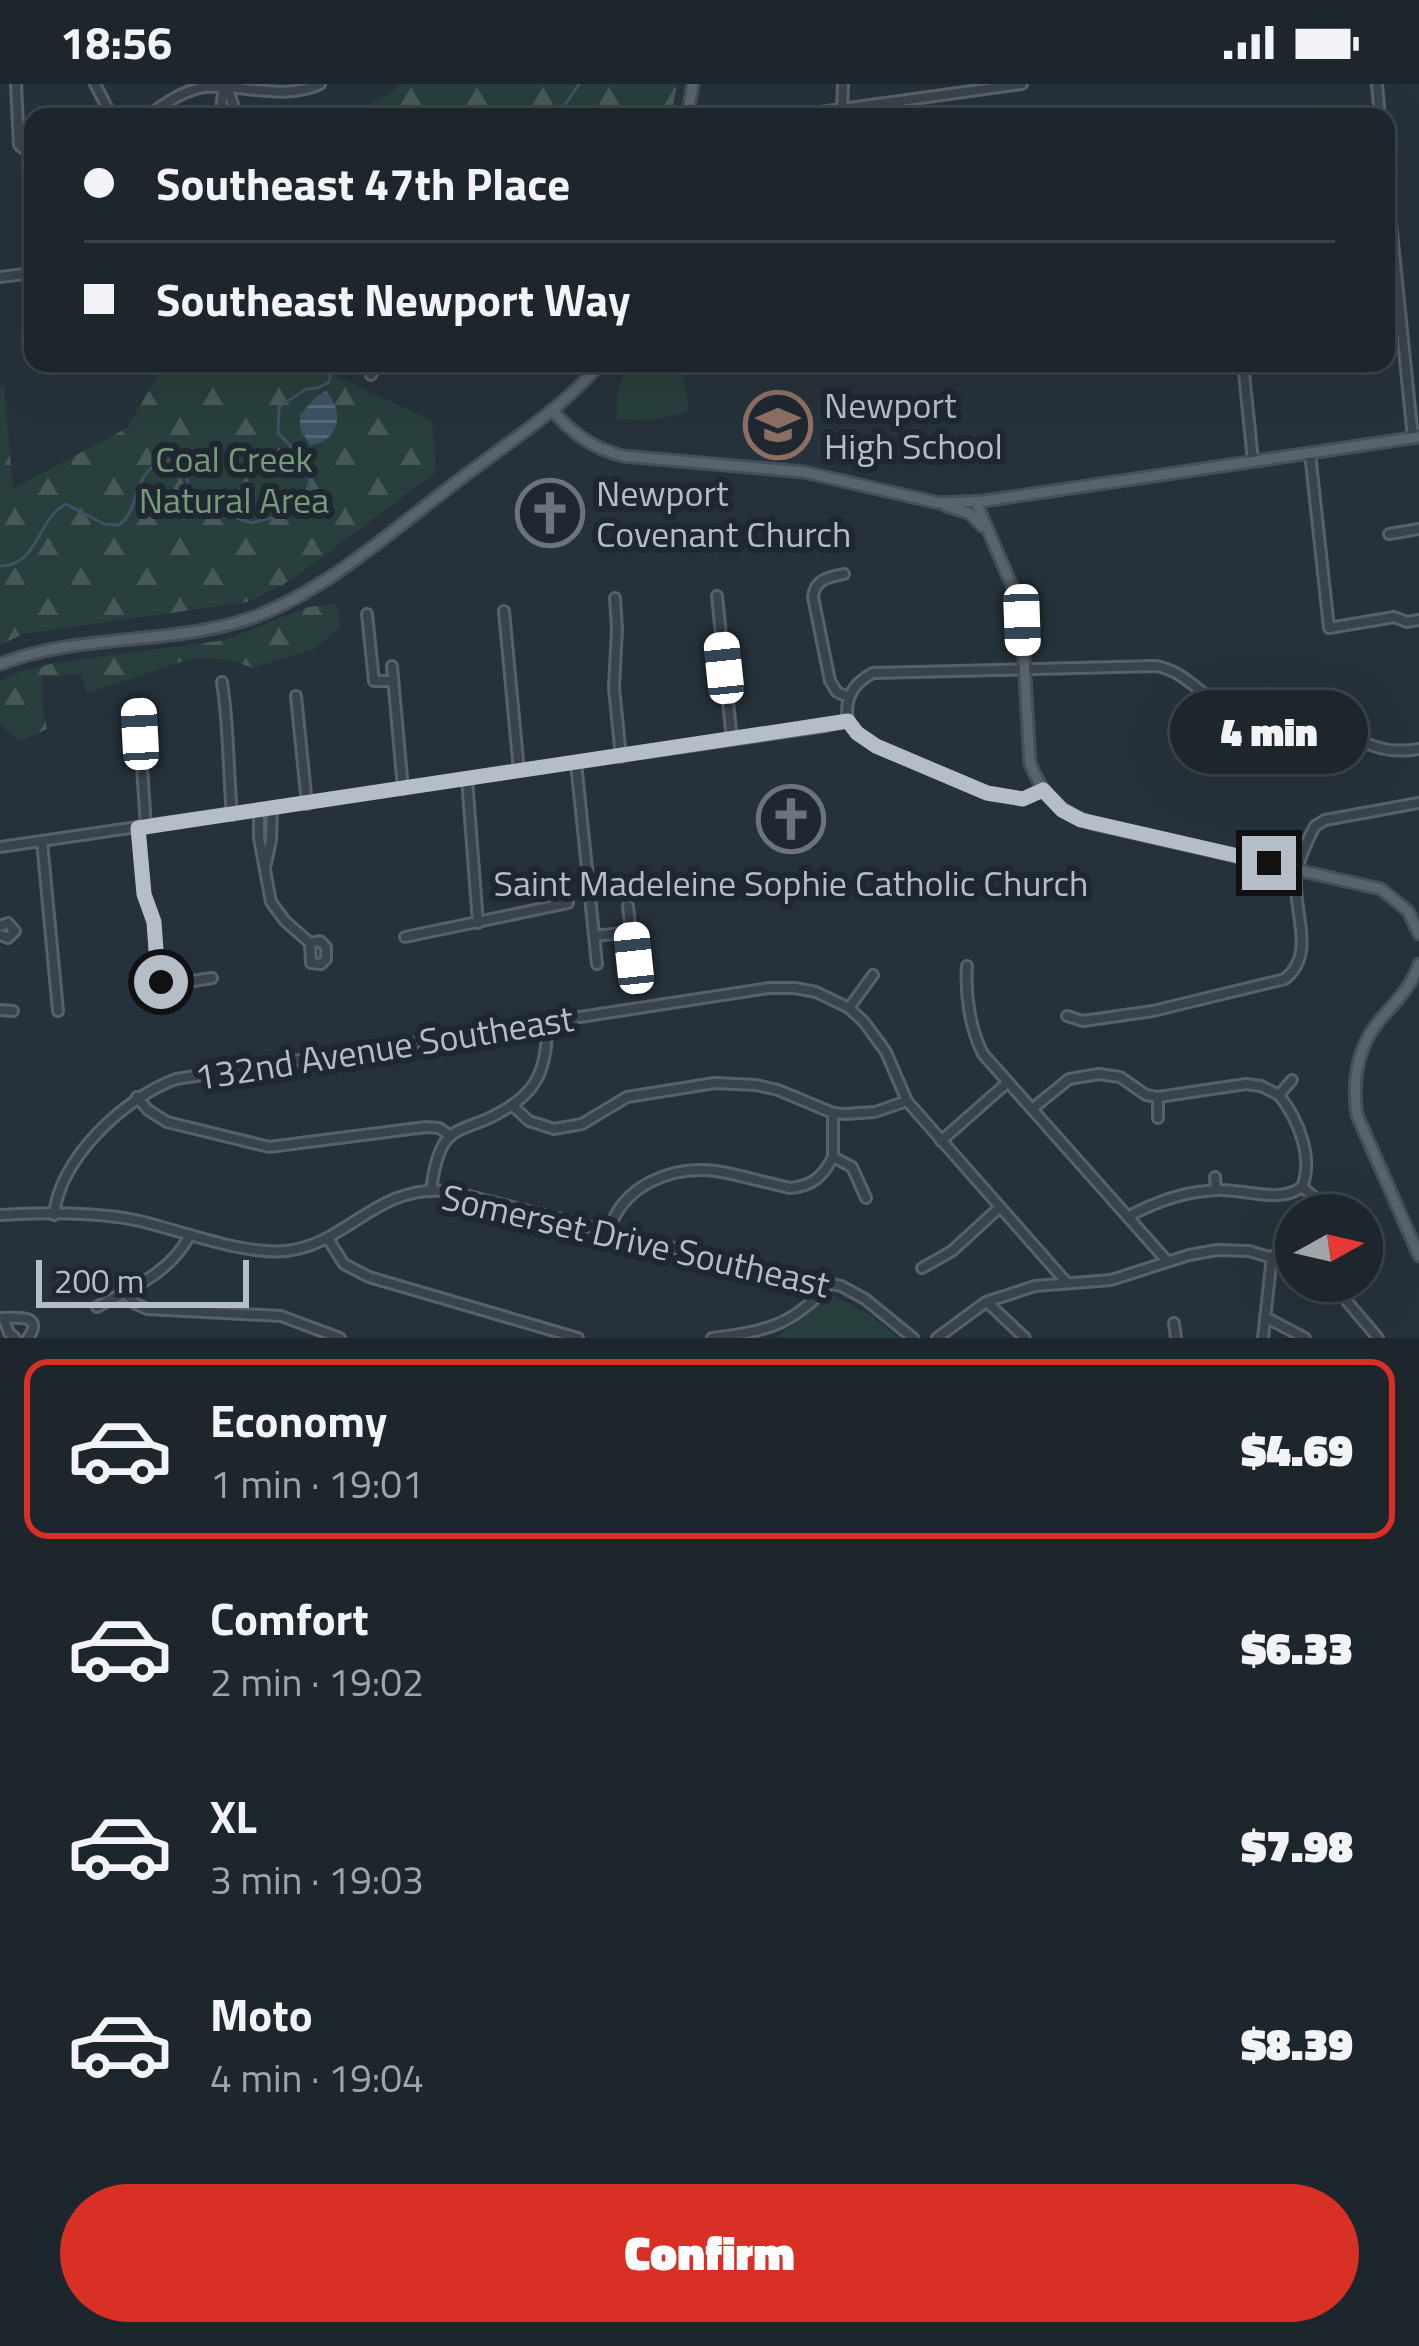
<!DOCTYPE html>
<meta charset="utf-8">
<style>
body{margin:0;font-family:"Titillium Web",sans-serif;background:#252e34;color:#f1f3f6;height:100vh;display:flex;flex-direction:column;font-size:45px;white-space:nowrap}
*{box-sizing:border-box;margin:0}
p{font-size:39px;color:#a0a5a9}
.icon{flex:none;width:66px;height:66px;fill:none;stroke:currentColor;stroke-width:2;stroke-linecap:round;stroke-linejoin:round}
.map{position:relative;height:1254px;overflow:hidden}
.sheet{display:flex;flex-direction:column;background:#1c262c;flex:1}
.sheet>*{flex:none}
.guide{position:absolute;left:24px;top:24px;width:1371px;height:264px;border-radius:24px;box-shadow:0 12px 48px #0002,0 0 0 3px #3a4348;display:grid;align-content:center;height:264px;padding:0 60px;background:#1c262c}
.needle{width:78px;rotate:82deg}
.controls{position:absolute;left:1275px;top:1110px;display:grid;gap:24px}
.controls a{display:grid;place-items:center;width:108px;height:108px;border-radius:50%;background:#1c262c;box-shadow:0 12px 48px #0002,0 0 0 3px #3a4348;font-size:60px}
.scale{position:absolute;left:36px;bottom:30px;width:213px;box-sizing:border-box;padding-left:12px;border:6px solid #b5bec7;border-top:0;font-size:33px;line-height:42px;white-space:nowrap;color:#b5bec7;-webkit-text-stroke:9px #1f2831;paint-order:stroke}
.end{position:absolute;width:54px;height:54px;margin:-27px;border:15px solid #b5bec7;background:#111;box-shadow:0 0 0 6px #111}
.from{border-radius:50%}
.bubble{position:absolute;height:84px;border-radius:42px;background:#1c262c;box-shadow:0 12px 48px #0002,0 0 0 3px #3a4348;font-size:39px;font-weight:800;line-height:84px;text-align:center}
.car{position:absolute;width:36px;height:72px;margin:-36px -18px;border-radius:15px;box-shadow:0 0 9px 3px #0007;background:linear-gradient(#fff 24%,#345 0 40%,#fff 0 76%,#345 0 86%,#fff 0)}
.guide b{display:flex;align-items:center;gap:42px;height:114px;font-size:45px}
.guide b+b{border-top:3px solid #3a4348}
.guide i{width:30px;height:30px;background:#f1f3f6}
ul{padding:21px 0 0;list-style:none}
li{display:flex;align-items:center;gap:36px;height:180px;margin:0 24px 18px;padding:0 36px;border:6px solid transparent;border-radius:24px}
li div{flex:1}
li b{display:block;font-size:45px}
li em{font-style:normal;font-weight:800}
li.on{border-color:#d93025}
li>.icon{width:108px;height:108px;stroke-width:1.5}
.button{display:flex;gap:24px;margin-top:auto;padding:24px 60px}
.button a{flex:1;height:138px;border-radius:72px;background:#d93025;color:#fff;font-size:48px;font-weight:800;line-height:138px;text-align:center}
.status{display:flex;justify-content:space-between;align-items:center;height:84px;padding:0 60px;background:#1c262c;direction:ltr}
.status svg{height:33px;fill:currentColor}
.map>svg:first-child{display:block}
.forest{fill:url(#forest-firs)}
.park{fill:#293f3d}
.water{fill:url(#water-rules)}
.lines{fill:none;stroke-linecap:round;stroke-linejoin:round}
.stream{stroke:#3d5263;stroke-width:3}
.minor-casing{stroke:#57616a;stroke-width:14}
.major-casing{stroke:#454f58;stroke-width:15}
.minor{stroke:#39434c;stroke-width:8}
.major{stroke:#58636c;stroke-width:9}
.route{stroke:#b5bec7;stroke-width:15}
.labels{text-anchor:middle;dominant-baseline:central;stroke-width:12;stroke-linejoin:round;paint-order:stroke}
.poi-label{font-size:36px;fill:#b5bec7;stroke:#1f2831;text-anchor:start}
.park-label{font-size:36px;fill:#759b79;stroke:#1f2831}
.street-label{font-size:36px;fill:#b5bec7;stroke:#1f2831}
</style>
<div class="status"><b>18:56</b><svg viewBox="0 0 49 12"><path d="M0 12V9h3v3zM5 12V6h3v6zM10 12V3h3v9zM15 12V0h3v12zM26 1h20v11H26zM47 4h2v5h-2z"/></svg></div>
<div class="map">
<svg width="1419" height="1254" viewBox="0 0 1419 1254">
<defs>
<pattern id="forest-firs" width="22" height="20" patternUnits="userSpaceOnUse" patternTransform="scale(3)"><rect width="22" height="20" fill="#293f3d"/><path d="M5 1l3.5 6h-7zM16 11l3.5 6h-7z" fill="#465958"/></pattern>
<pattern id="water-rules" width="6" height="5" patternUnits="userSpaceOnUse" patternTransform="scale(3)"><rect width="6" height="5" fill="#3d5263"/><path d="M0 2.5h6" fill="none" stroke="#576978"/></pattern>
</defs>
<rect width="100%" height="100%" fill="#26323b"/>
<g class="forest">
<polygon points="397,0 677,0 671,33 345,33 397,5"/>
<polygon points="165,279 308,279 432,337 436,388 301,489 281,502 247,518 23,550 0,561 0,304 4,303 13,405 127,344"/>
<polygon points="334,520 338,523 340,542 316,564 253,584 231,576 193,574 87,609 80,590 43,593 41,613 47,645 19,658 0,640 0,597 13,590 54,579 225,556 309,523"/>
</g>
<g class="park">
<polygon points="630,279 680,279 689,323 686,329 649,336 617,335 617,305"/>
<polygon points="829,1210 869,1230 898,1254 774,1254 803,1235"/>
</g>
<path class="water" d="M326 307C345 328 340 357 310 361L300 344V331L316 313Z"/>
<g class="lines">
<g class="stream">
<polyline points="557,33 579,0"/>
<path d="M0 482C39 482 37 434 66 420L104 440 119 441C138 427 133 401 150 385 156 380 163 379 170 376L187 390 189 418 251 439 306 425C316 385 304 376 278 349L279 323 306 305 318 304 329 298 333 279"/>
</g>
<g class="minor-casing">
<g id="minor">
<polyline points="16,0 19,61 24,65 33,63"/>
<polyline points="95,0 112,33"/>
<polyline points="1377,0 1380,33"/>
<polyline points="227,2 237,33"/>
<polyline points="842,25 843,0"/>
<polyline points="688,28 715,33"/>
<path d="M145 33C164 21 182 6 205 3 244 0 282 17 320 0"/>
<polyline points="220,33 224,2"/>
<polyline points="784,33 1022,0"/>
<polyline points="20,47 33,52"/>
<polyline points="1386,90 1413,354"/>
<polyline points="0,193 33,189"/>
<polyline points="1243,279 1253,377"/>
<polyline points="371,291 377,279"/>
<polyline points="1310,369 1329,544 1394,533 1407,538 1419,536"/>
<polyline points="1389,450 1419,445"/>
<path d="M844 490C829 493 815 495 813 513L830 597 837 608 848 613"/>
<polyline points="717,512 732,656"/>
<polyline points="615,514 617,545 614,604 621,673"/>
<polyline points="504,527 519,687"/>
<polyline points="367,530 374,597 393,597"/>
<polyline points="392,582 403,705"/>
<path d="M222 598C229 642 228 686 232 731"/>
<polyline points="296,612 307,720"/>
<polyline points="138,623 146,743"/>
<path d="M848 637C844 615 853 599 873 589L1156 582C1187 588 1196 609 1221 619 1242 627 1266 616 1288 620 1339 629 1357 676 1419 665"/>
<polyline points="848,637 857,649 876,662 987,709 1023,715 1043,706"/>
<polyline points="576,679 597,880"/>
<polyline points="467,695 478,839"/>
<polyline points="259,727 259,754 271,818 285,837 310,859 311,879 321,880 326,875 326,863 320,857 310,859"/>
<polyline points="138,744 144,810 154,838 158,894 167,901 212,894"/>
<polyline points="42,757 58,927"/>
<polyline points="0,763 826,642 848,637"/>
<polyline points="266,780 271,756 272,725"/>
<polyline points="628,822 634,874"/>
<polyline points="0,842 8,839 15,847 8,854 0,851"/>
<polyline points="594,852 631,848"/>
<polyline points="405,853 568,819"/>
<path d="M967 882C965 910 970 945 983 970L1167 1177"/>
<polyline points="849,924 873,891"/>
<polyline points="0,926 13,927"/>
<path d="M1067 932 1083 937 1153 927 1285 895C1316 870 1294 830 1296 796 1297 779 1307 757 1315 742L1325 736 1419 719"/>
<path d="M1292 996 1279 1011C1298 1035 1314 1073 1302 1103L1336 1131"/>
<polyline points="137,1013 148,1026 167,1038 269,1063 426,1043 439,1044 451,1052"/>
<polyline points="1158,1013 1158,1034"/>
<polyline points="514,1023 529,1037 554,1045 582,1040 627,1013 715,999 756,1001 778,1006 833,1029 845,1030 875,1028 907,1017"/>
<polyline points="1032,1025 1069,995 1099,990 1120,993 1146,1011 1158,1013 1246,1000 1261,1002 1279,1011"/>
<polyline points="833,1029 833,1073"/>
<polyline points="941,1057 1008,998"/>
<polyline points="833,1073 852,1083 866,1114"/>
<polyline points="1215,1093 1216,1106"/>
<path d="M431 1107C433 1090 437 1064 450 1052 458 1045 475 1040 485 1036 534 1014 548 991 547 938"/>
<path d="M0 1131C41 1128 100 1128 140 1137 182 1147 243 1171 286 1167 349 1160 375 1100 449 1107L701 1171 841 1202 865 1215 913 1254"/>
<path d="M54 1131C60 1074 124 1014 176 995L769 904H795L816 908 849 924 864 938 886 968 907 1017 1067 1199"/>
<path d="M1129 1132C1158 1117 1185 1107 1219 1106 1246 1105 1279 1120 1302 1103"/>
<path d="M609 1147C622 1102 671 1081 716 1087 741 1091 766 1099 790 1104 813 1102 823 1092 833 1073"/>
<polyline points="328,1155 344,1180 369,1193 578,1254"/>
<polyline points="922,1184 952,1167 1000,1123"/>
<polyline points="1322,1197 1345,1215 1378,1254"/>
<polyline points="124,1208 136,1220 147,1225 281,1232 340,1254"/>
<polyline points="987,1218 1025,1254"/>
<path d="M97 1223C134 1203 170 1189 190 1151"/>
<polyline points="1265,1233 1305,1254"/>
<path d="M0 1234C13 1234 46 1229 28 1254"/>
<polyline points="4,1235 9,1249 15,1254"/>
<polyline points="1174,1239 1176,1254"/>
<path d="M712 1254C766 1247 793 1242 830 1199"/>
<polyline points="937,1254 986,1218 1035,1202 1111,1196 1189,1171 1217,1166 1249,1167 1296,1181"/>
<polyline points="1263,1254 1272,1172"/>
</g>
</g>
<g class="major-casing">
<g id="major">
<polyline points="687,33 693,0"/>
<path d="M552 326C573 350 592 364 623 372L804 388 939 419 984 417 1419 353"/>
<path d="M976 418 1021 523 1030 679C1041 710 1062 730 1094 740L1381 805 1408 827 1419 850"/>
<polyline points="946,422 969,429 982,442"/>
<path d="M0 580C75 551 159 560 235 539 316 517 392 446 459 396 507 359 561 326 601 279"/>
<path d="M1419 880C1411 904 1395 918 1379 937 1357 963 1352 998 1357 1031L1419 1172"/>
</g>
</g>
<use href="#minor" class="minor"/>
<use href="#major" class="major"/>
</g>
<g class="lines">
<polyline class="route" points="161,898 158,894 154,838 144,810 138,744 848,637 857,649 876,662 987,709 1023,715 1043,706 1062,726 1081,736 1269,779"/>
</g>
<defs>
<g id="school-ring" transform="scale(3.45)"><circle r="9.5" fill="#1f2831" stroke="#8d6e63" stroke-width="1.5"/><path d="M0-5L7-2L0 1L-7-2ZM-4 1L0 2.5L4 1V4Q0 6-4 4Z" fill="#8d6e63"/></g>
<g id="church-ring" transform="scale(3.45)"><circle r="9.5" fill="#1f2831" stroke="#6b7280" stroke-width="1.5"/><path d="M-1.2-6h2.4v3.5h3.3v2.4h-3.3V6h-2.4V-.1h-3.3v-2.4h3.3Z" fill="#6b7280"/></g>
</defs>
<g fill-rule="evenodd">
<use href="#school-ring" x="778" y="341"/>
<use href="#church-ring" x="550" y="429"/>
<use href="#church-ring" x="791" y="735"/>
</g>
<g class="labels">
<g class="poi-label">
<text x="824" y="320">Newport<tspan x="824" dy="41">High School</tspan></text>
<text x="596" y="408">Newport<tspan x="596" dy="41">Covenant Church</tspan></text>
<text x="791" y="798" text-anchor="middle">Saint Madeleine Sophie Catholic Church</text>
</g>
<g class="park-label">
<text x="234" y="374">Coal Creek<tspan x="234" dy="41">Natural Area</tspan></text>
</g>
<g class="street-label">
<text transform="translate(384 963) rotate(-9)">132nd Avenue Southeast</text>
<text transform="translate(636 1156) rotate(13)">Somerset Drive Southeast</text>
</g>
</g>
</svg>
<div class="controls">
<a><svg class="needle" viewBox="-14 -14 28 28"><path d="M0-13l5 13h-10z" fill="#e53935"/><path d="M0 13l5-13h-10z" fill="#a0a5a9"/></svg></a>
</div>
<div class="scale">200 m</div>
<i class="end from" style="left:161px;top:898px"></i>
<i class="end" style="left:1269px;top:779px"></i>
<div class="bubble" style="left:1170px;top:606px;width:198px">4 min</div>
<i class="car" style="left:1022px;top:536px;rotate:178deg"></i>
<i class="car" style="left:724px;top:584px;rotate:354deg"></i>
<i class="car" style="left:140px;top:650px;rotate:357deg"></i>
<i class="car" style="left:634px;top:874px;rotate:354deg"></i>
<div class="guide">
<b><i class="from"></i>Southeast 47th Place</b>
<b><i></i>Southeast Newport Way</b>
</div>
</div>
<section class="sheet">
<ul>
<li class="on"><svg class="icon" aria-label="car" viewBox="0 0 24 24"><path d="M5 17H2v-5l4-1 3-4h7l3 4 3 1v5h-3M9 17h6M6 11h13"/><circle cx="7" cy="17" r="2"/><circle cx="17" cy="17" r="2"/></svg><div><b>Economy</b><p>1 min · 19:01</p></div><em>$4.69</em></li>
<li><svg class="icon" aria-label="car" viewBox="0 0 24 24"><path d="M5 17H2v-5l4-1 3-4h7l3 4 3 1v5h-3M9 17h6M6 11h13"/><circle cx="7" cy="17" r="2"/><circle cx="17" cy="17" r="2"/></svg><div><b>Comfort</b><p>2 min · 19:02</p></div><em>$6.33</em></li>
<li><svg class="icon" aria-label="car" viewBox="0 0 24 24"><path d="M5 17H2v-5l4-1 3-4h7l3 4 3 1v5h-3M9 17h6M6 11h13"/><circle cx="7" cy="17" r="2"/><circle cx="17" cy="17" r="2"/></svg><div><b>XL</b><p>3 min · 19:03</p></div><em>$7.98</em></li>
<li><svg class="icon" aria-label="car" viewBox="0 0 24 24"><path d="M5 17H2v-5l4-1 3-4h7l3 4 3 1v5h-3M9 17h6M6 11h13"/><circle cx="7" cy="17" r="2"/><circle cx="17" cy="17" r="2"/></svg><div><b>Moto</b><p>4 min · 19:04</p></div><em>$8.39</em></li>
</ul>
<div class="button"><a>Confirm</a></div>
</section>
